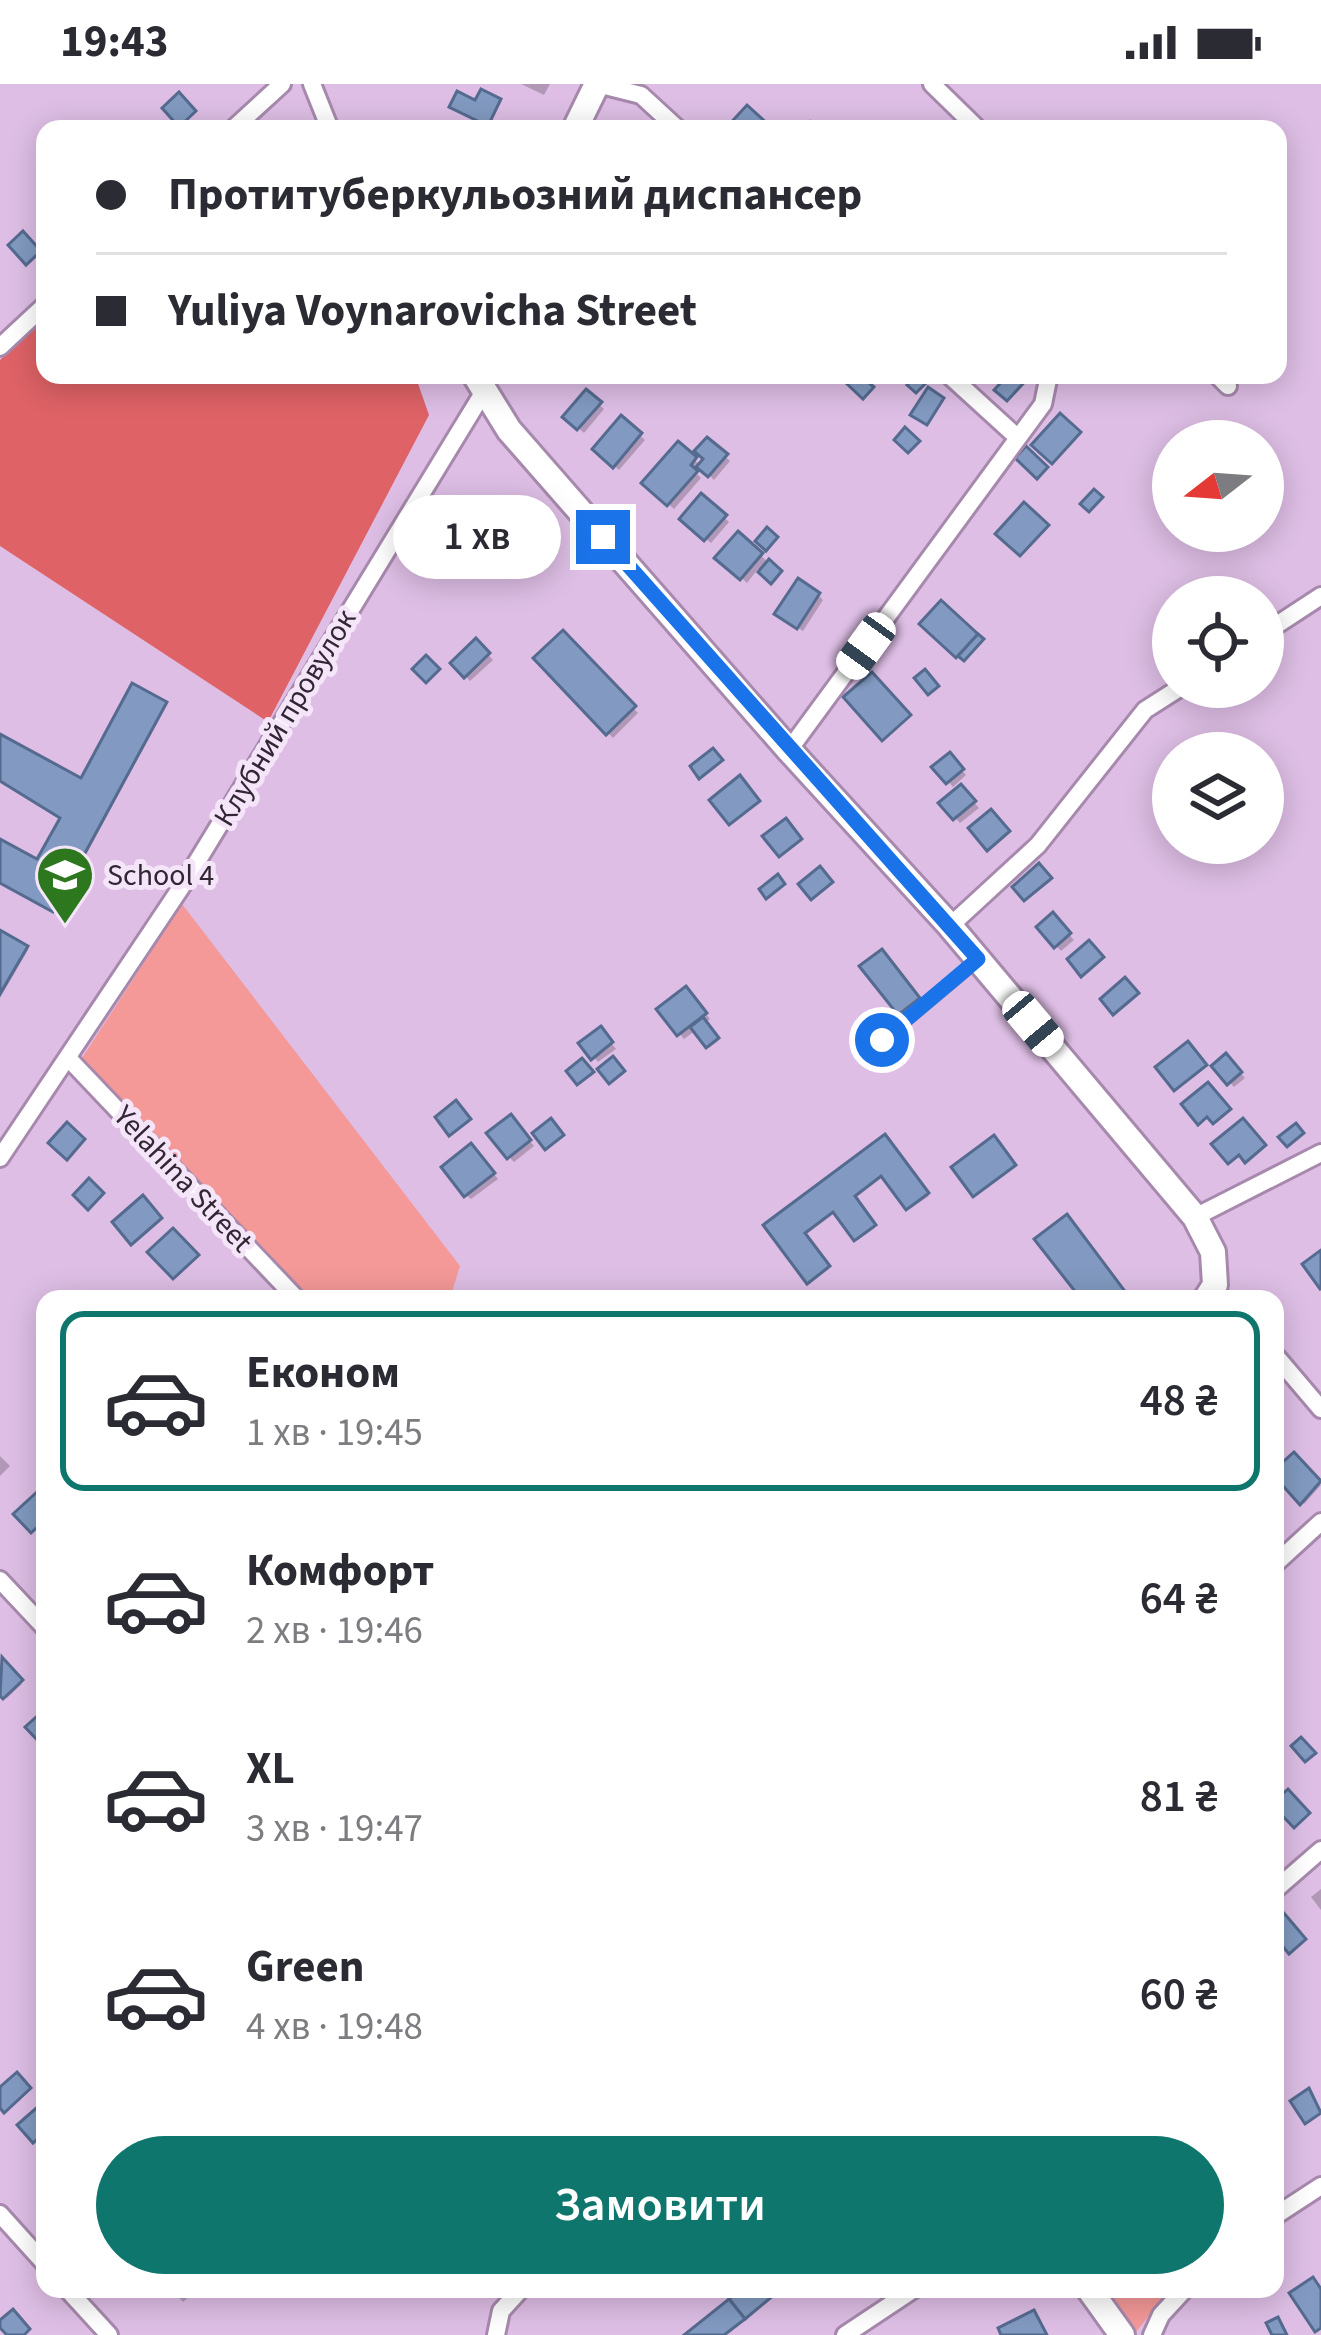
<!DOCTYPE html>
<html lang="uk">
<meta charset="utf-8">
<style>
body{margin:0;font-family:"Source Sans 3",sans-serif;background:#f2f2f3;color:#2b2b33;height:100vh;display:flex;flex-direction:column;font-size:45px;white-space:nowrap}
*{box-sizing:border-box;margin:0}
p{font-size:39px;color:#7c7c81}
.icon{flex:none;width:66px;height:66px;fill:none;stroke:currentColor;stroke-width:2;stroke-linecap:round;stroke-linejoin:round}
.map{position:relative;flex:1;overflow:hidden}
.sheet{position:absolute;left:36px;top:1206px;width:1248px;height:1008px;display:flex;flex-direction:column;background:#fff;border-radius:24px;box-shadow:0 6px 30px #0003}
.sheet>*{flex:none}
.top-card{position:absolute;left:36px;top:36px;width:1251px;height:264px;border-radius:24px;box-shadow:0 6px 30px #0003;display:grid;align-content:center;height:264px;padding:0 60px;background:#fff}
.needle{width:78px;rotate:253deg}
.controls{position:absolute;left:1152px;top:336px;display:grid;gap:24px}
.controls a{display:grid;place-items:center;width:132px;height:132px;border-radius:50%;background:#fff;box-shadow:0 6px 30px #0003;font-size:60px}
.end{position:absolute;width:54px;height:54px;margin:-27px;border:15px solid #1a73e8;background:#fff;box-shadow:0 0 0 6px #fff}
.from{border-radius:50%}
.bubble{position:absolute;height:84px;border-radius:42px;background:#fff;box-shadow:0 6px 30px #0003;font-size:39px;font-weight:600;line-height:84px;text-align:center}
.car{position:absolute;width:36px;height:72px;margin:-36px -18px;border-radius:15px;box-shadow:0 0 9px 3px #0007;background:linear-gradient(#fff 24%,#345 0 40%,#fff 0 76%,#345 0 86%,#fff 0)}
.top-card b{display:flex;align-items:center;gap:42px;height:114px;font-size:45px}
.top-card b+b{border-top:3px solid #e1e1e2}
.top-card i{width:30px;height:30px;background:#2b2b33}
ul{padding:21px 0 0;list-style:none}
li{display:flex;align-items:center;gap:36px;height:180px;margin:0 24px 18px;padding:0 36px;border:6px solid transparent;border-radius:24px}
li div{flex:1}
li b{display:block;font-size:45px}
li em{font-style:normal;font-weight:600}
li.current{border-color:#0f766e}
li>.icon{width:108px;height:108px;stroke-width:1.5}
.cta{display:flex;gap:24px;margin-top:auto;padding:24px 60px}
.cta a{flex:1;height:138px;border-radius:72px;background:#0f766e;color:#fff;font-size:48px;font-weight:600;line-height:138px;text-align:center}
.status{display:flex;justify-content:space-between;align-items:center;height:84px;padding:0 60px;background:#fff;direction:ltr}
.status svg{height:33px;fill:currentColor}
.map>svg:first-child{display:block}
.green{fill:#f49998}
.forest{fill:#de6266}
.shadow{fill:#0003}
.building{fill:#829ac1;stroke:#546a8f;stroke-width:3}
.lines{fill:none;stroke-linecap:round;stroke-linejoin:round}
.lane-casing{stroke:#a789ad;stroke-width:15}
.street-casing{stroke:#a789ad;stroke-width:22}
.secondary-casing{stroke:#a789ad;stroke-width:30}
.lane{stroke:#fff;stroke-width:9}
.street{stroke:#fff;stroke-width:16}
.secondary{stroke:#fff;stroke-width:24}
.route{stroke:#1a73e8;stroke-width:15}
.labels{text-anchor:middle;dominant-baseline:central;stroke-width:10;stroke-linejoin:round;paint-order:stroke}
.street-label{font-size:30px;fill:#322635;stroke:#f5e5f9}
.poi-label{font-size:30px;fill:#322635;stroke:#f5e5f9;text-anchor:start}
</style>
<div class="status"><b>19:43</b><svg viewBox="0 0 49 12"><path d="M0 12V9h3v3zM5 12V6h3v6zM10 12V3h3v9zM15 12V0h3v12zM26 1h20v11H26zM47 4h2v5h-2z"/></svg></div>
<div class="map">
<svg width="1321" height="2251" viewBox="0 0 1321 2251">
<rect width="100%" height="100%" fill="#debee5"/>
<g class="green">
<polygon points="182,820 460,1182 452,1208 443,1215 310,1215 82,974"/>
<polygon points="1106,2205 1170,2205 1136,2248"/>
</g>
<polygon class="forest" points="45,233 45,291 415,291 429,331 268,638 0,462 0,276"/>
<g class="shadow">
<polygon points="521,0 550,0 544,11"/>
<polygon points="810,35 820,44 801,45"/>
<polygon points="586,309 604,325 584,349 566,333"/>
<polygon points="622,335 645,356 619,386 596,365"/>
<polygon points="707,357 730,377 714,396 699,381 694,387 701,394 674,425 645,399 678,361 701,382 707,375"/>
<polygon points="702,413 729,438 711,459 683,435"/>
<polygon points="487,417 509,438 478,470 457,449"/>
<polygon points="738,451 781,490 774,499 758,485 747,499 719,473"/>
<polygon points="818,511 823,516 803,547 783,534"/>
<polygon points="563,550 638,629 613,654 537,575"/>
<polygon points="476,558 493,576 470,597 454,580"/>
<polygon points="133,603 166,622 56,827 0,797 0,758 39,779 63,734 0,697 0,653 82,698"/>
<polygon points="949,672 966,691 953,703 936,683"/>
<polygon points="961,704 979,724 960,739 943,719"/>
<polygon points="1053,833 1074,856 1061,867 1040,844"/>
<polygon points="0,849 28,866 0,914"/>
<polygon points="690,910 710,935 705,939 718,957 709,964 696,946 684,955 660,926"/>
<polygon points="605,951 616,965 598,978 583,960"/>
<polygon points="1226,973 1245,994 1234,1003 1215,982"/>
<polygon points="515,1039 534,1062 514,1078 509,1073"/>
<polygon points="885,1054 929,1112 910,1125 884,1092 854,1115 875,1144 858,1156 836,1128 804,1152 829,1185 810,1199 767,1142"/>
<polygon points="476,1067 498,1095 471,1115 466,1111"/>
<polygon points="0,1372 10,1382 0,1392"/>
<polygon points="1294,1372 1321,1401 1304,1420 1275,1389"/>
<polygon points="2,1577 22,1600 7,1614 0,1607"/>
<polygon points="1321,1805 1321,1826 1311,1813"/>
<polygon points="171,2205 198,2205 183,2218"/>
<polygon points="746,2205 784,2205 727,2251 689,2251"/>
</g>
<g class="building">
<polygon points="481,5 501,15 488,42 449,23 457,7 475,16"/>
<polygon points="179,8 196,27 179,43 162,24"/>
<polygon points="747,21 771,43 725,45"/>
<polygon points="23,147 41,167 26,181 8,161"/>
<polygon points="853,291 860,291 874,303 863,315 846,299"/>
<polygon points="916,291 930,295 916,309 907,301"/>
<polygon points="1008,291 1031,291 1007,317 994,306"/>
<polygon points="928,303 944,314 927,341 910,331"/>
<polygon points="586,305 602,318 577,346 562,333"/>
<polygon points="1060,329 1081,348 1052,380 1031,361"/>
<polygon points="621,331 642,349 613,384 592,365"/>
<polygon points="905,343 920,357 908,369 894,356"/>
<polygon points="707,353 728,370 708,393 696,383 703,375 694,367"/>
<polygon points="678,357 697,373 691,381 698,387 667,422 641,399"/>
<polygon points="1026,362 1048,383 1037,395 1015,374"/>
<polygon points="1094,405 1103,413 1089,428 1080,420"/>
<polygon points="701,409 727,431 704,457 679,435"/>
<polygon points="487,413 507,431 472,468 452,449"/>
<polygon points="1024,418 1049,441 1020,472 995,450"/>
<polygon points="767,443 778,453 766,467 755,457"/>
<polygon points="738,447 763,469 740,496 714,474"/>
<polygon points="769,475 782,487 771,500 758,488"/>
<polygon points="798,494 820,509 797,545 774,530"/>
<polygon points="941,516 978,550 956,574 919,540"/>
<polygon points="563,546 636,622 606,651 533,574"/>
<polygon points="978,550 984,555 964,577 958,572"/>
<polygon points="476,554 490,569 464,594 450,579"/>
<polygon points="426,571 440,585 426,599 412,585"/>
<polygon points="925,585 939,602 928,611 914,594"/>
<polygon points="872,588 911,631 882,657 843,613"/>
<polygon points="132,599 167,618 53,828 0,799 0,755 37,775 60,734 0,697 0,650 81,694"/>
<polygon points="713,664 723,676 699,695 690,682"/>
<polygon points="950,668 964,685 946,700 931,683"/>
<polygon points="740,691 760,717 729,741 709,716"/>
<polygon points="961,700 976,717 953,736 938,719"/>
<polygon points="991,725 1010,747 987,767 968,744"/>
<polygon points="786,734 802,755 779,773 762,752"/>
<polygon points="1039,779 1052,794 1024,817 1012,803"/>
<polygon points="820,782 833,798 811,816 798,800"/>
<polygon points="778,790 785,800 766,815 759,805"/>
<polygon points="1053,828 1071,849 1054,864 1036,843"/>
<polygon points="0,846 28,862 0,910"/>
<polygon points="1089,856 1104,873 1081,893 1067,875"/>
<polygon points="882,865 920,914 898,931 859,882"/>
<polygon points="1125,893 1139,909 1113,931 1100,915"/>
<polygon points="686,902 707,929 677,952 656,925"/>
<polygon points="703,933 719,954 706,964 690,943"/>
<polygon points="601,942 613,958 591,976 578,959"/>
<polygon points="1188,957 1207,981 1174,1007 1155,983"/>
<polygon points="1226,969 1242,988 1227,1001 1211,982"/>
<polygon points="613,972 625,987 609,1000 597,985"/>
<polygon points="582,974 594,988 577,1001 566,987"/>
<polygon points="1208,998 1231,1025 1213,1040 1207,1033 1198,1041 1181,1020"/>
<polygon points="456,1016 471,1035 449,1052 435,1033"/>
<polygon points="511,1030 531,1056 507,1075 486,1049"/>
<polygon points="551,1034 564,1051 545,1066 532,1049"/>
<polygon points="1243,1034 1266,1061 1245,1079 1239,1071 1228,1080 1211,1060"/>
<polygon points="67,1038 85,1055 67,1076 48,1059"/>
<polygon points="1296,1039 1304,1049 1287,1063 1278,1053"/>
<polygon points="885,1050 929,1109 906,1126 881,1092 855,1112 876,1141 854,1157 833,1128 805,1149 830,1182 807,1200 763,1141"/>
<polygon points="994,1051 1016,1081 973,1113 951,1083"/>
<polygon points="471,1059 495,1089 464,1113 441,1083"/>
<polygon points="89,1094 104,1109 88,1126 73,1111"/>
<polygon points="143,1111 162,1134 131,1161 112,1138"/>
<polygon points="1067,1130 1130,1214 1129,1215 1081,1215 1034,1155"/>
<polygon points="173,1144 199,1171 173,1195 147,1168"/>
<polygon points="1321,1166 1321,1204 1320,1205 1302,1180"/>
<polygon points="1294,1368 1321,1397 1300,1421 1275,1393 1275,1385"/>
<polygon points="38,1407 45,1414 45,1436 31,1449 13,1430"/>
<polygon points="2,1573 23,1596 3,1615 0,1612"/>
<polygon points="45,1625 45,1657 41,1660 25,1643"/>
<polygon points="1301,1653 1316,1669 1305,1678 1291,1662"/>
<polygon points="1288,1705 1310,1729 1294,1744 1275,1724 1275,1717"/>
<polygon points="1283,1828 1306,1855 1289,1870 1275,1853 1275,1835"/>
<polygon points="17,1988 31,2004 4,2029 0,2024 0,2003"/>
<polygon points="1309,2004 1321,2029 1305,2040 1290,2017"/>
<polygon points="42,2019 45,2048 33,2059 17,2041"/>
<polygon points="1313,2193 1321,2205 1321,2244 1315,2248 1289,2209"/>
<polygon points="741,2205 781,2205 745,2235 729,2215"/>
<polygon points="729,2215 745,2235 724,2251 684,2251"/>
<polygon points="13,2225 30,2245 24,2251 7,2251 0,2244 0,2236"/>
<polygon points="1034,2226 1047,2251 1001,2251 998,2244"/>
<polygon points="1278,2233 1287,2251 1272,2251 1266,2239"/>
</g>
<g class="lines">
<g class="lane-casing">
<polyline id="lane" points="882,956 974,879"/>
</g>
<g class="street-casing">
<g id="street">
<polyline points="312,0 330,45"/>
<polyline points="597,0 641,11 678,45"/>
<polyline points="932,0 978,45"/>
<polyline points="233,45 282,0"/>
<polyline points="0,263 45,221"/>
<polyline points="949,291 1017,353"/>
<polyline points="1217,291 1228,302"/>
<polyline points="1263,550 1321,512"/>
<polyline points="789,666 1043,320 1049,291"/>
<polyline points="950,842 1038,761 1145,626 1181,603"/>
<polyline points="69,975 297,1215"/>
<polyline points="0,1074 184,799 483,309"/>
<polyline points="1195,1133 1321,1069"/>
<polyline points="1275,1271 1321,1325"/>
<polyline points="1275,1480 1321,1438"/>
<polyline points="0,1496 45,1544"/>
<polyline points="1275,1806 1321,1766"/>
<polyline points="0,2130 45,2180"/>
<polyline points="1275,2132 1321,2102"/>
<polyline points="67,2205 109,2251"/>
<polyline points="496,2251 501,2227 521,2205"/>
<polyline points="845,2251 914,2205"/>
<polyline points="1152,2251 1161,2231 1185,2205"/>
</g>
</g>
<g class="secondary-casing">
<g id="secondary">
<polyline points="575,45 597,0"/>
<polyline points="475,291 509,346 789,666 950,842 1195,1133 1213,1168 1215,1201 1206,1215"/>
<polyline points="1089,2205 1122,2251"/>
</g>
</g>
<use href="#lane" class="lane"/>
<use href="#street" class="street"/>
<use href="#secondary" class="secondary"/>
</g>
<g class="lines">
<polyline class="route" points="603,453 978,875 882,956"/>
</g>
<defs>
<g id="school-pin" transform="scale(3)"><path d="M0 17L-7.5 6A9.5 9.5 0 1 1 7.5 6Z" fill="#2d781e" stroke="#f5e5f9"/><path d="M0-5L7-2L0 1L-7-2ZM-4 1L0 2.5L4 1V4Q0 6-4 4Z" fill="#fff"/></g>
</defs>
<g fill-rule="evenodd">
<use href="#school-pin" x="65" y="791"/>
</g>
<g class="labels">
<g class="street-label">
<text transform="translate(285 634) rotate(-59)">Клубний провулок</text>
<text transform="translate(183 1095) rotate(47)">Yelahina Street</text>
</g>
<g class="poi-label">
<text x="107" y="791">School 4</text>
</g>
</g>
</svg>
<div class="controls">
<a><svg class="needle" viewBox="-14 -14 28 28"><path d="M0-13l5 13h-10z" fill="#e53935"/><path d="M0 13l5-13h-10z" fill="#7c7c81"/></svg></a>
<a><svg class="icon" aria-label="locate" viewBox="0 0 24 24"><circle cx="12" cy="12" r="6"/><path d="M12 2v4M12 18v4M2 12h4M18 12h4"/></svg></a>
<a><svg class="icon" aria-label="layers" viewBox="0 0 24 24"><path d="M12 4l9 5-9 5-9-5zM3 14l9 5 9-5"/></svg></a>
</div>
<i class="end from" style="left:882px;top:956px"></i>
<i class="end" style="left:603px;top:453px"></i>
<div class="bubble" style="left:393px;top:411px;width:168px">1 хв</div>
<i class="car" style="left:866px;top:562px;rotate:216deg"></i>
<i class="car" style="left:1033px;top:940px;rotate:140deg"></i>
<div class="top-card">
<b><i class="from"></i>Протитуберкульозний диспансер</b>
<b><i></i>Yuliya Voynarovicha Street</b>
</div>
<section class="sheet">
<ul>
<li class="current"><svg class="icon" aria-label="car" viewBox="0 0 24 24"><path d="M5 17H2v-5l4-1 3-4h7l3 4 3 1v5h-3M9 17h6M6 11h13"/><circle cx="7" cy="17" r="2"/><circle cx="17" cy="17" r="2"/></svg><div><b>Економ</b><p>1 хв · 19:45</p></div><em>48 ₴</em></li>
<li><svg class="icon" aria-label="car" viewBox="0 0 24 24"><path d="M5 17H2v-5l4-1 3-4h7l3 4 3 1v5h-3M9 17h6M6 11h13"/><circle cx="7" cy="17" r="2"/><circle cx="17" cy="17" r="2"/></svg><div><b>Комфорт</b><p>2 хв · 19:46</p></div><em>64 ₴</em></li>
<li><svg class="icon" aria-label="car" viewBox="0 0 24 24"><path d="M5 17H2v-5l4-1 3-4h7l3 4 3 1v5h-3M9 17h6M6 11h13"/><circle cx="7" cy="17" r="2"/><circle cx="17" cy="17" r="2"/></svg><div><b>XL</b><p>3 хв · 19:47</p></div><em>81 ₴</em></li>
<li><svg class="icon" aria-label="car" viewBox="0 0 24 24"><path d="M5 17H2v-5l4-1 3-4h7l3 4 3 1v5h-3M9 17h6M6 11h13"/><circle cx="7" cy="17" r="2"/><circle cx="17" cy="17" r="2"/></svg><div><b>Green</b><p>4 хв · 19:48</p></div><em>60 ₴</em></li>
</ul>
<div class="cta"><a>Замовити</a></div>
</section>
</div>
